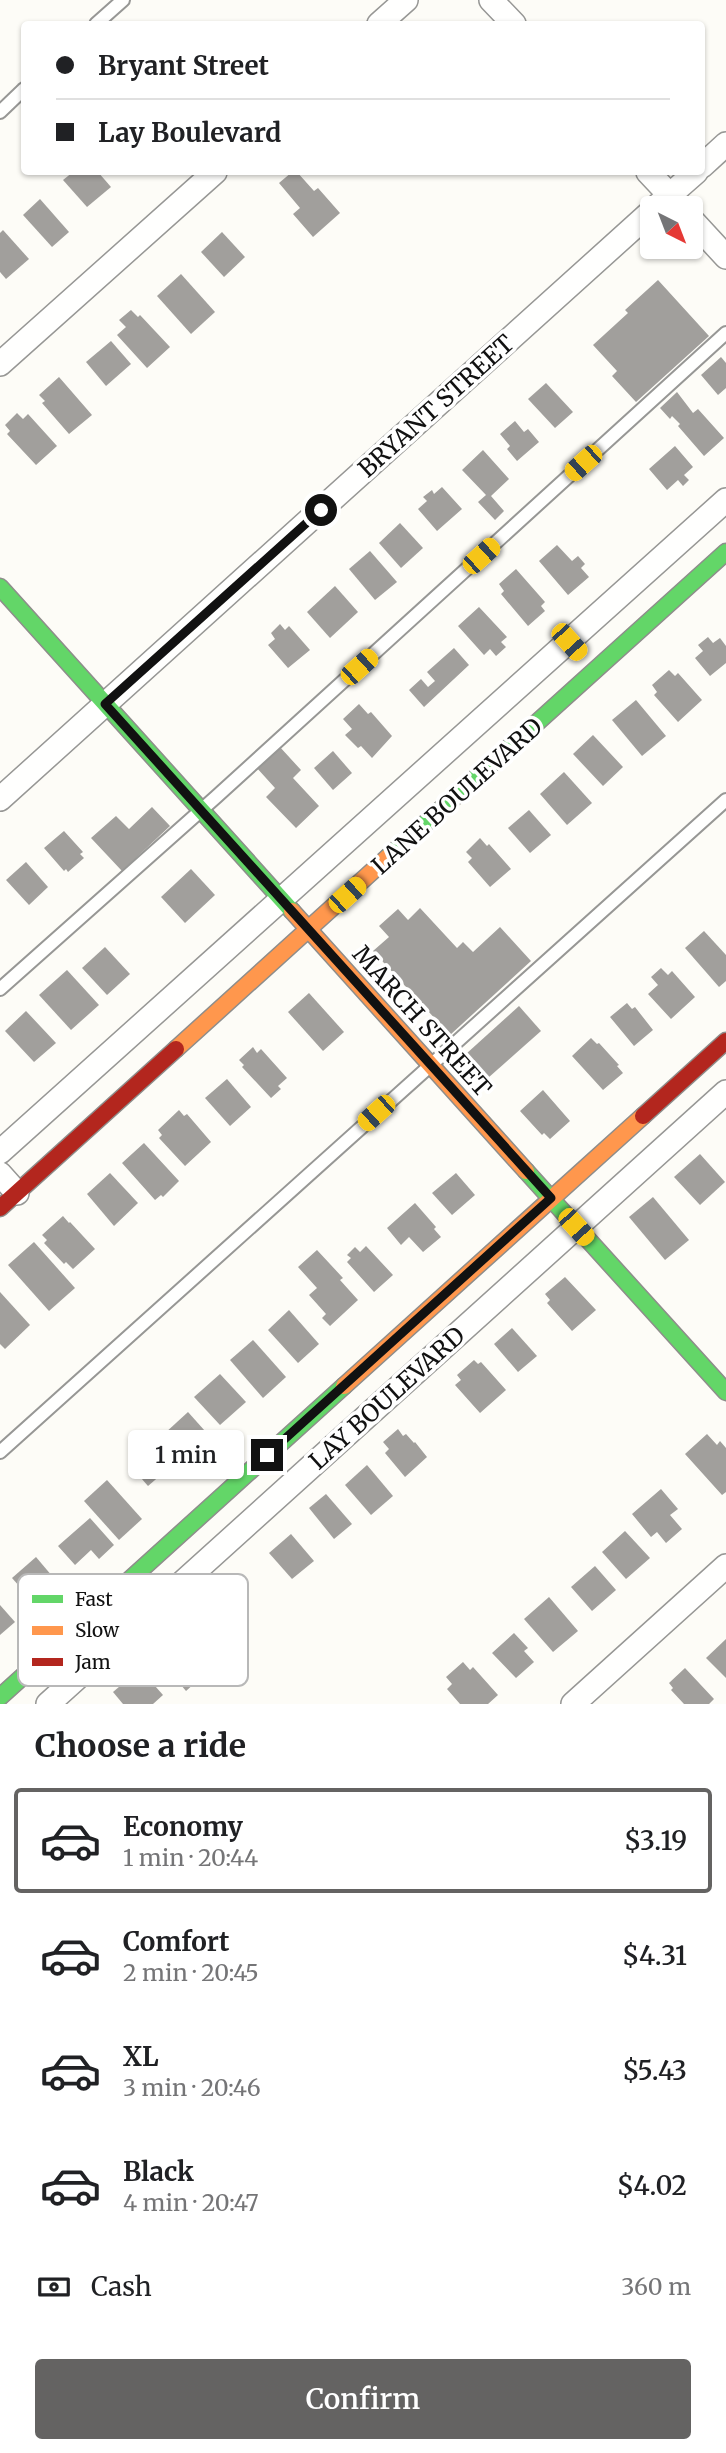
<!DOCTYPE html>
<meta charset="utf-8">
<style>
body{margin:0;font-family:Merriweather,serif;background:#f2f2f2;color:#202124;height:100vh;display:flex;flex-direction:column;font-size:26px;white-space:nowrap}
*{box-sizing:border-box;margin:0}
p{font-size:23px;color:#757577}
.icon{flex:none;width:38px;height:38px;fill:none;stroke:currentColor;stroke-width:2;stroke-linecap:round;stroke-linejoin:round}
.map{position:relative;height:1704px;overflow:hidden}
.panel{display:flex;flex-direction:column;background:#fff;flex:1}
.panel>*{flex:none}
.top-card{position:absolute;left:21px;top:21px;width:684px;height:154px;border-radius:7px;box-shadow:0 2px 5px #0004;display:grid;align-content:center;height:154px;padding:0 35px;background:#fff}
.needle{width:46px;rotate:138deg}
.tools{position:absolute;left:640px;top:196px;display:grid;gap:14px}
.tools a{display:grid;place-items:center;width:63px;height:63px;border-radius:7px;background:#fff;box-shadow:0 2px 5px #0004;font-size:35px}
.end{position:absolute;width:32px;height:32px;margin:-16px;border:9px solid #111;background:#fff;box-shadow:0 0 0 4px #fff}
.from{border-radius:50%}
.bubble{position:absolute;height:49px;border-radius:7px;background:#fff;box-shadow:0 2px 5px #0004;font-size:23px;font-weight:600;line-height:49px;text-align:center}
.car{position:absolute;width:21px;height:42px;margin:-21px -10px;border-radius:9px;box-shadow:0 0 5px 2px #0007;background:linear-gradient(#f5c518 24%,#345 0 40%,#f5c518 0 76%,#345 0 86%,#f5c518 0)}
.top-card b{display:flex;align-items:center;gap:24px;height:66px;font-size:26px}
.top-card b+b{border-top:2px solid #e0e0e0}
.top-card i{width:18px;height:18px;background:#202124}
ul{padding:0;list-style:none}
li{display:flex;align-items:center;gap:21px;height:105px;margin:0 14px 10px;padding:0 21px;border:4px solid transparent;border-radius:7px}
li div{flex:1}
li b{display:block;font-size:26px}
li em{font-style:normal;font-weight:600}
li.selected{border-color:#646362}
li>.icon{width:63px;height:63px;stroke-width:1.5}
h2{padding:0 35px;font-size:32px;line-height:84px}
.pay{display:flex;align-items:center;gap:18px;height:77px;padding:0 35px;font-size:26px}
.pay p{margin-inline-start:auto}
.cta{display:flex;gap:14px;margin-top:auto;padding:14px 35px}
.cta a{flex:1;height:80px;border-radius:7px;background:#646362;color:#fff;font-size:28px;font-weight:600;line-height:80px;text-align:center}
.map>svg:first-child{display:block}
.building{fill:#a19f9c}
.lines{fill:none;stroke-linecap:round;stroke-linejoin:round}
.lane-casing{stroke:#979795;stroke-width:16}
.street-casing{stroke:#979795;stroke-width:26}
.fast-casing{stroke:#8e8d8b;stroke-width:19}
.slow-casing{stroke:#8e8d8b;stroke-width:19}
.jam-casing{stroke:#8e8d8b;stroke-width:19}
.lane{stroke:#fffffe;stroke-width:12}
.street{stroke:#fffffe;stroke-width:23}
.fast{stroke:#63d668;stroke-width:16}
.slow{stroke:#ff974d;stroke-width:16}
.jam{stroke:#b3261e;stroke-width:16}
.route{stroke:#111;stroke-width:9}
.labels{text-anchor:middle;dominant-baseline:central;stroke-width:7;stroke-linejoin:round;paint-order:stroke}
.street-label{font-size:24px;fill:#111;stroke:#fff}
.key{fill:#fff;stroke:#b8b8b8;stroke-width:2}
.key-label{font-size:19px;fill:#111}
</style>
<div class="map">
<svg width="726" height="1704" viewBox="0 0 726 1704">
<rect width="100%" height="100%" fill="#fdfcf7"/>
<g class="building">
<polygon points="73,172 98,172 111,187 87,207 63,180"/>
<polygon points="292,172 297,172 314,191 318,188 340,213 313,237 293,214 300,208 279,183"/>
<polygon points="40,199 69,232 52,247 23,215"/>
<polygon points="3,230 29,259 6,279 0,272 0,233"/>
<polygon points="222,232 245,257 224,277 201,252"/>
<polygon points="181,274 215,312 191,334 157,296"/>
<polygon points="658,280 709,336 636,402 612,376 617,371 593,345 628,313 625,310"/>
<polygon points="131,310 138,317 140,315 170,347 147,368 117,335 126,327 119,320"/>
<polygon points="111,341 131,364 106,386 86,362"/>
<polygon points="721,357 726,363 726,388 718,395 701,375"/>
<polygon points="59,377 92,415 69,434 42,403 45,401 39,395"/>
<polygon points="546,383 573,412 555,428 528,399"/>
<polygon points="677,392 693,413 698,409 724,438 704,456 678,426 680,424 672,416 670,419 660,408"/>
<polygon points="17,413 23,419 28,414 57,446 36,465 7,434 10,431 5,425"/>
<polygon points="515,421 524,432 528,429 539,442 517,461 507,449 510,446 500,434"/>
<polygon points="675,446 693,467 684,475 689,480 683,486 678,480 667,490 649,469"/>
<polygon points="483,450 509,479 491,496 504,511 495,520 478,502 486,495 462,470"/>
<polygon points="442,487 462,509 437,531 418,509 427,501 423,497 432,490 434,494"/>
<polygon points="400,523 423,548 401,568 379,543"/>
<polygon points="557,545 572,561 578,556 585,564 581,568 589,577 568,595 539,561"/>
<polygon points="370,551 397,582 375,600 349,569"/>
<polygon points="516,569 545,602 541,606 545,611 528,626 501,594 504,591 499,584"/>
<polygon points="335,586 358,612 330,638 307,612"/>
<polygon points="479,607 507,637 501,642 506,647 496,656 490,649 484,655 458,626"/>
<polygon points="280,624 285,630 289,626 310,650 288,668 268,645 275,639 271,633"/>
<polygon points="708,637 713,643 720,638 726,646 726,663 710,676 695,658 703,651 698,645"/>
<polygon points="454,648 469,665 424,707 409,690 421,679 428,687 435,681 427,672"/>
<polygon points="669,670 675,676 678,673 702,700 678,722 654,695 657,692 652,685"/>
<polygon points="636,700 666,736 642,756 612,720"/>
<polygon points="359,704 368,714 371,712 392,736 372,758 361,746 358,748 345,735 352,729 343,719"/>
<polygon points="593,735 623,767 603,786 573,754"/>
<polygon points="279,746 301,770 293,778 319,806 296,828 266,797 275,788 256,767"/>
<polygon points="333,751 352,773 333,790 314,768"/>
<polygon points="564,772 592,803 567,825 540,794"/>
<polygon points="152,807 170,826 122,871 91,838 116,816 129,829"/>
<polygon points="529,810 551,835 530,853 508,828"/>
<polygon points="64,831 83,852 80,854 84,858 68,872 66,869 64,871 44,848"/>
<polygon points="480,838 487,846 489,844 511,869 490,887 468,862 472,858 466,852"/>
<polygon points="26,862 48,887 29,905 6,880"/>
<polygon points="191,869 215,895 185,923 161,897"/>
<polygon points="420,908 457,948 463,942 473,952 500,927 531,961 450,1035 373,951 389,937 379,926 398,909 408,920"/>
<polygon points="704,931 726,955 726,981 719,987 685,948"/>
<polygon points="105,947 130,974 107,995 82,968"/>
<polygon points="661,968 668,975 672,971 695,997 671,1019 648,994 658,985 651,977"/>
<polygon points="67,970 99,1005 71,1030 39,995"/>
<polygon points="309,993 344,1032 323,1051 288,1012"/>
<polygon points="627,1003 632,1009 635,1007 653,1030 634,1046 610,1017"/>
<polygon points="519,1006 541,1031 488,1078 466,1054"/>
<polygon points="26,1011 56,1043 34,1062 5,1031"/>
<polygon points="591,1038 597,1044 599,1043 619,1065 617,1066 623,1073 603,1090 572,1056"/>
<polygon points="253,1047 257,1053 261,1049 287,1078 278,1086 281,1089 271,1098 242,1067 244,1065 239,1060"/>
<polygon points="227,1079 251,1107 230,1126 205,1098"/>
<polygon points="543,1090 570,1121 550,1139 544,1133 542,1135 520,1111"/>
<polygon points="179,1110 184,1116 187,1114 211,1142 185,1166 159,1138 162,1135 158,1130"/>
<polygon points="144,1143 179,1181 163,1197 161,1195 155,1200 122,1163"/>
<polygon points="700,1154 725,1182 700,1205 674,1177"/>
<polygon points="110,1173 138,1203 114,1226 87,1194"/>
<polygon points="456,1173 475,1195 452,1215 432,1193"/>
<polygon points="653,1197 689,1240 665,1260 629,1217"/>
<polygon points="415,1203 436,1227 434,1229 441,1237 423,1252 409,1237 401,1245 387,1228"/>
<polygon points="63,1216 69,1223 70,1222 95,1249 73,1269 66,1262 64,1264 44,1243 47,1240 42,1235"/>
<polygon points="34,1242 75,1288 49,1311 8,1265"/>
<polygon points="366,1246 393,1275 374,1292 347,1262 351,1258 347,1255 355,1247 360,1252"/>
<polygon points="317,1250 343,1278 340,1280 358,1300 330,1326 322,1318 326,1314 309,1295 317,1288 298,1267"/>
<polygon points="565,1277 596,1310 572,1331 547,1303 550,1300 545,1294"/>
<polygon points="0,1292 30,1325 5,1349 0,1344"/>
<polygon points="289,1310 319,1344 298,1363 268,1330"/>
<polygon points="512,1328 537,1356 518,1372 494,1344"/>
<polygon points="253,1340 286,1377 263,1398 230,1360"/>
<polygon points="474,1360 478,1364 481,1362 506,1390 480,1413 455,1385 461,1380 457,1375"/>
<polygon points="220,1374 246,1402 220,1425 194,1397"/>
<polygon points="188,1412 205,1431 180,1453 164,1434"/>
<polygon points="398,1429 403,1436 406,1434 414,1443 415,1442 427,1457 405,1477 385,1453 389,1449 383,1442"/>
<polygon points="707,1434 717,1445 720,1441 726,1448 726,1492 722,1495 685,1454"/>
<polygon points="149,1445 169,1468 148,1486 128,1463"/>
<polygon points="367,1465 393,1496 371,1515 345,1485"/>
<polygon points="107,1480 142,1519 119,1540 84,1501"/>
<polygon points="661,1489 678,1509 670,1515 682,1529 666,1543 657,1532 651,1537 632,1514"/>
<polygon points="326,1494 352,1524 334,1539 309,1508"/>
<polygon points="90,1518 114,1545 99,1559 91,1550 75,1565 58,1546"/>
<polygon points="625,1531 650,1558 626,1579 602,1552"/>
<polygon points="291,1534 314,1561 292,1579 269,1553"/>
<polygon points="36,1557 58,1583 35,1604 12,1578"/>
<polygon points="595,1566 616,1590 592,1611 571,1587"/>
<polygon points="549,1597 578,1631 553,1652 524,1619"/>
<polygon points="0,1605 15,1622 0,1635"/>
<polygon points="168,1632 175,1640 177,1639 206,1673 186,1691 156,1655 159,1654 152,1646"/>
<polygon points="514,1633 528,1648 524,1651 534,1662 516,1678 492,1653"/>
<polygon points="726,1639 726,1678 706,1658"/>
<polygon points="463,1662 470,1670 473,1667 498,1695 488,1704 460,1704 447,1689 452,1684 446,1677"/>
<polygon points="685,1668 714,1699 709,1704 684,1704 671,1690 673,1688 669,1683"/>
<polygon points="140,1669 163,1695 153,1704 123,1704 113,1692"/>
</g>
<g class="lines">
<g class="lane-casing">
<g id="lane">
<polyline points="96,24 123,0"/>
<polyline points="0,112 24,89"/>
<polyline points="0,989 216,797 726,333"/>
<polyline points="0,1452 726,800"/>
</g>
</g>
<g class="street-casing">
<g id="street">
<polyline points="491,0 514,24"/>
<polyline points="379,24 406,0"/>
<polyline points="702,166 726,144"/>
<polyline points="648,172 680,206"/>
<polyline points="655,208 696,172"/>
<polyline points="691,219 726,257"/>
<polyline points="0,364 215,172"/>
<polyline points="0,799 653,210"/>
<polyline points="0,1152 726,500"/>
<polyline points="0,1174 17,1193"/>
<polyline points="48,1704 726,1092"/>
<polyline points="573,1704 726,1566"/>
</g>
</g>
<g class="fast-casing">
<g id="fast">
<polyline points="0,587 292,911"/>
<polyline points="388,857 726,552"/>
<polyline points="526,1171 726,1392"/>
<polyline points="0,1697 344,1386"/>
</g>
</g>
<g class="slow-casing">
<g id="slow">
<polyline points="292,911 526,1171"/>
<polyline points="176,1049 388,857"/>
<polyline points="344,1386 643,1116"/>
</g>
</g>
<g class="jam-casing">
<g id="jam">
<polyline points="643,1116 726,1041"/>
<polyline points="0,1208 176,1049"/>
</g>
</g>
<use href="#lane" class="lane"/>
<use href="#street" class="street"/>
<use href="#fast" class="fast"/>
<use href="#slow" class="slow"/>
<use href="#jam" class="jam"/>
</g>
<g class="lines">
<polyline class="route" points="267,1455 551,1198 105,704 321,510"/>
</g>
<g class="labels">
<g class="street-label">
<text transform="translate(436 406) rotate(-42)">BRYANT STREET</text>
<text transform="translate(457 796) rotate(-42)">LANE BOULEVARD</text>
<text transform="translate(422 1021) rotate(48)">MARCH STREET</text>
<text transform="translate(387 1398) rotate(-42)">LAY BOULEVARD</text>
</g>
</g>
<rect x="18" y="1574" width="230" height="112" rx="10" class="key"/>
<rect x="32" y="1595" width="31" height="8" fill="#63d668"/>
<rect x="32" y="1626" width="31" height="9" fill="#ff974d"/>
<rect x="32" y="1658" width="31" height="8" fill="#b3261e"/>
<g class="key-label">
<text x="75" y="1606">Fast</text>
<text x="75" y="1637">Slow</text>
<text x="75" y="1669">Jam</text>
</g>
</svg>
<div class="tools">
<a><svg class="needle" viewBox="-14 -14 28 28"><path d="M0-13l5 13h-10z" fill="#e53935"/><path d="M0 13l5-13h-10z" fill="#757577"/></svg></a>
</div>
<i class="end from" style="left:321px;top:510px"></i>
<i class="end" style="left:267px;top:1455px"></i>
<div class="bubble" style="left:128px;top:1430px;width:116px">1 min</div>
<i class="car" style="left:583px;top:463px;rotate:228deg"></i>
<i class="car" style="left:481px;top:556px;rotate:48deg"></i>
<i class="car" style="left:569px;top:642px;rotate:138deg"></i>
<i class="car" style="left:359px;top:667px;rotate:48deg"></i>
<i class="car" style="left:347px;top:895px;rotate:48deg"></i>
<i class="car" style="left:376px;top:1113px;rotate:228deg"></i>
<i class="car" style="left:576px;top:1227px;rotate:138deg"></i>
<div class="top-card">
<b><i class="from"></i>Bryant Street</b>
<b><i></i>Lay Boulevard</b>
</div>
</div>
<section class="panel">
<h2>Choose a ride</h2>
<ul>
<li class="selected"><svg class="icon" aria-label="car" viewBox="0 0 24 24"><path d="M5 17H2v-5l4-1 3-4h7l3 4 3 1v5h-3M9 17h6M6 11h13"/><circle cx="7" cy="17" r="2"/><circle cx="17" cy="17" r="2"/></svg><div><b>Economy</b><p>1 min · 20:44</p></div><em>$3.19</em></li>
<li><svg class="icon" aria-label="car" viewBox="0 0 24 24"><path d="M5 17H2v-5l4-1 3-4h7l3 4 3 1v5h-3M9 17h6M6 11h13"/><circle cx="7" cy="17" r="2"/><circle cx="17" cy="17" r="2"/></svg><div><b>Comfort</b><p>2 min · 20:45</p></div><em>$4.31</em></li>
<li><svg class="icon" aria-label="car" viewBox="0 0 24 24"><path d="M5 17H2v-5l4-1 3-4h7l3 4 3 1v5h-3M9 17h6M6 11h13"/><circle cx="7" cy="17" r="2"/><circle cx="17" cy="17" r="2"/></svg><div><b>XL</b><p>3 min · 20:46</p></div><em>$5.43</em></li>
<li><svg class="icon" aria-label="car" viewBox="0 0 24 24"><path d="M5 17H2v-5l4-1 3-4h7l3 4 3 1v5h-3M9 17h6M6 11h13"/><circle cx="7" cy="17" r="2"/><circle cx="17" cy="17" r="2"/></svg><div><b>Black</b><p>4 min · 20:47</p></div><em>$4.02</em></li>
</ul>
<div class="pay"><svg class="icon" aria-label="cash" viewBox="0 0 24 24"><path d="M3 7h18v10H3z"/><circle cx="12" cy="12" r="2"/></svg>Cash<p>360 m</p></div>
<div class="cta"><a>Confirm</a></div>
</section>
